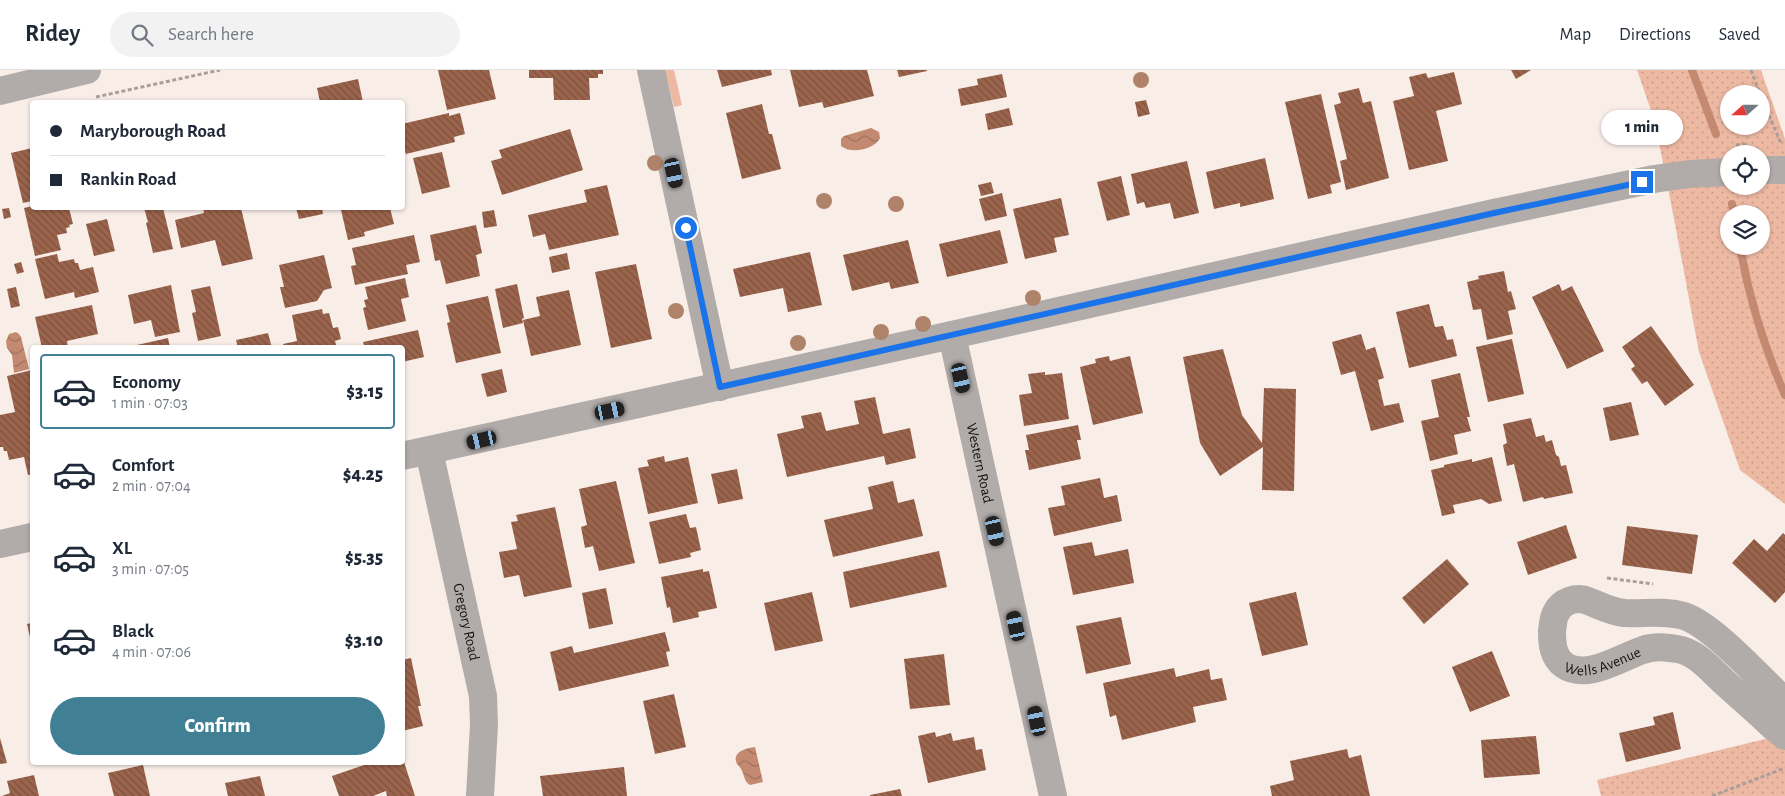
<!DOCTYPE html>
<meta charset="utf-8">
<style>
body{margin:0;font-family:"Alegreya Sans",sans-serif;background:#f2f2f3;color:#1f2937;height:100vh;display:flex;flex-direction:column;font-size:19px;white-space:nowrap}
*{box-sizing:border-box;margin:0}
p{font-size:16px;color:#747a83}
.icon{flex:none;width:28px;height:28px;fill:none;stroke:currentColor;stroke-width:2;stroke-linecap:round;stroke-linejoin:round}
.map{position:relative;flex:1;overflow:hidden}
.panel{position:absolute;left:30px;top:275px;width:375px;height:420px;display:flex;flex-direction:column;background:#fff;border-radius:5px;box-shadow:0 1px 4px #0004}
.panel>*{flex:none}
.banner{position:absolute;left:30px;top:30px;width:375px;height:110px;border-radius:5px;box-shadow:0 1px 4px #0004;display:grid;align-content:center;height:110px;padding:0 20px;background:#fff}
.needle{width:32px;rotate:249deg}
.buttons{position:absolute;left:1720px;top:15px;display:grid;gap:10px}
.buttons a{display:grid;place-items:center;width:50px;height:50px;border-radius:50%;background:#fff;box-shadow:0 1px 4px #0004;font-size:25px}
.end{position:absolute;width:22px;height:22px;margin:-11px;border:6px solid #1a73e8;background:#fff;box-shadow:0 0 0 2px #fff}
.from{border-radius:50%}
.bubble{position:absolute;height:35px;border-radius:18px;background:#fff;box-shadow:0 1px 4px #0004;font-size:16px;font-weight:800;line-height:35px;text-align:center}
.car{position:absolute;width:15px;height:30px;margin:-15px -8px;border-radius:6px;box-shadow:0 0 4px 1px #0007;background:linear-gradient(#222 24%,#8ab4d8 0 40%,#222 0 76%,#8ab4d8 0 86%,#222 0)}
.banner b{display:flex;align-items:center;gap:18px;height:48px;font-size:19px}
.banner b+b{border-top:1px solid #e0e1e3}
.banner i{width:12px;height:12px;background:#1f2937}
ul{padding:9px 0 0;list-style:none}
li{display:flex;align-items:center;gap:15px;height:75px;margin:0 10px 8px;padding:0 10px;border:2px solid transparent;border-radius:5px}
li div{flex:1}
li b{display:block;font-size:19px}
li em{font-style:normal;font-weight:800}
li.on{border-color:#417f95}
li>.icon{width:45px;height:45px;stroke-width:1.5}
.primary-button{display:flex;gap:10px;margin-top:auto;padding:10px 20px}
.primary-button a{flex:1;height:58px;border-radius:30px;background:#417f95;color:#fff;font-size:20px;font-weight:800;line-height:58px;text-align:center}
header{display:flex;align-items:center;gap:30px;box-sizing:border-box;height:70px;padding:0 25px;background:#fff;border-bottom:1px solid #e0e1e3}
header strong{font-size:24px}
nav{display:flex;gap:28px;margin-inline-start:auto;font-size:18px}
.search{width:350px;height:45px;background:#f2f2f3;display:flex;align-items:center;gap:12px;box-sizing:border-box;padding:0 18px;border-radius:28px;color:#747a83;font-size:19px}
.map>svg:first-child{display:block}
.grass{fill:#edb9a3}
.park{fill:url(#park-dots);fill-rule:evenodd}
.water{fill:url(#water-waves)}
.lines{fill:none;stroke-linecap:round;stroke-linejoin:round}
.stream{stroke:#c48a71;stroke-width:8}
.building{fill:url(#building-back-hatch)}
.path{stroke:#a89f9c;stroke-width:3;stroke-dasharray:4 2.5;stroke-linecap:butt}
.minor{stroke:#b1acaa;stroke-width:28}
.tree{fill:#af826a}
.route{stroke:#1a73e8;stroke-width:6}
.labels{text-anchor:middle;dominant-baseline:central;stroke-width:4.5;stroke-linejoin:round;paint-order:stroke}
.street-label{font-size:15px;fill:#14110f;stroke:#fffdfc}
</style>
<header>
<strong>Ridey</strong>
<div class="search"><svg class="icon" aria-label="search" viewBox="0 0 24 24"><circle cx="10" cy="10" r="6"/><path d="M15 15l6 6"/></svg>Search here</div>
<nav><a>Map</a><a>Directions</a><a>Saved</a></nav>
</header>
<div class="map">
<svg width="1785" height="726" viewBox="0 0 1785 726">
<defs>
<pattern id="park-dots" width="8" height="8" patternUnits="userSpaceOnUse" patternTransform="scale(1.25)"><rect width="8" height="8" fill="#edb9a3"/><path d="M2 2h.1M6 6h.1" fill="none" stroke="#ca9e8b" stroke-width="1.8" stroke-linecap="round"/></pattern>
<pattern id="water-waves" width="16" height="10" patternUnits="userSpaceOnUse" patternTransform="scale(1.25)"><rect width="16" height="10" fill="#c48a71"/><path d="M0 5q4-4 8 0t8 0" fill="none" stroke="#9e6f5b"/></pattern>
<pattern id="building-back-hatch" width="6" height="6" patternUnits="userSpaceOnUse" patternTransform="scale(1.25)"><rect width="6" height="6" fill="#9b644c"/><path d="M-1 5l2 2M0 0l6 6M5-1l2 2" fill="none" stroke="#7d513e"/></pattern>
</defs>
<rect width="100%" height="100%" fill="#f9ede8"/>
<polygon class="grass" points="665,0 674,0 682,35 674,37"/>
<g class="park">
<path d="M1637 0H1761L1783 63 1785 69V434L1740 400 1699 282 1675 154 1655 52ZM1729 24H1761V56H1729ZM1729 84H1761V116H1729ZM1729 144H1761V176H1729Z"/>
<polygon points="1785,666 1785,726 1601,726 1597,710 1769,668"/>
</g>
<g class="water">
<path d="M871 58 879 62 880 68C874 80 851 84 841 76V69L844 66Z"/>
<polygon points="16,262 19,264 21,267 29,299 14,303 12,285 7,278 6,271 9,264"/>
<path d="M755 677 763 712 750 715C744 711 745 707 742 701 741 698 739 696 737 694 731 682 747 678 755 677Z"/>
</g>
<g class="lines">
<g class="stream">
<polyline points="1692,0 1716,64"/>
<polyline points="1732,134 1734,144"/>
<path d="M1740 176C1749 228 1764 277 1785 325"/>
</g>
</g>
<g class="building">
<polygon points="438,0 489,0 496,29 447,40"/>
<polygon points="529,0 603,0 603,4 598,4 598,8 589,8 590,30 554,30 553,8 529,8"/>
<polygon points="717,0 771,0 772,5 722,17"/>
<polygon points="790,0 867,0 874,26 824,38 822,32 799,37"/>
<polygon points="897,0 927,0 927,1 899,7"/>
<polygon points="1511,0 1531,0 1516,9"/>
<polygon points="1454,2 1462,34 1436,41 1448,91 1409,100 1393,31 1414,26 1409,7 1426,3 1428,8"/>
<polygon points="1002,4 1007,27 961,36 958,19 978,15 977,9"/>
<polygon points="358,9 363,32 320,32 317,18"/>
<polygon points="1359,18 1363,33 1371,31 1389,108 1346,120 1340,91 1347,89 1334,35 1341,33 1338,23"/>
<polygon points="1321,24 1341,112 1330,115 1332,123 1308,129 1285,32"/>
<polygon points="1146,30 1150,44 1138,47 1135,32"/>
<polygon points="762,34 769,64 772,64 781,99 742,109 726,43"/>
<polygon points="1009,38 1013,55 988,60 985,44"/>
<polygon points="449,43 449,46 460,43 465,64 454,67 455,72 406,84 402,73 402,54"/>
<polygon points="570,59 583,100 502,125 491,91 502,88 499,80"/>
<polygon points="32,78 32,131 23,133 11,83"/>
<polygon points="442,82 450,117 422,124 413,88"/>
<polygon points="1265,88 1274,129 1240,137 1240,133 1214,139 1206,102"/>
<polygon points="1187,91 1199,143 1174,149 1170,133 1146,138 1144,132 1137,134 1131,104"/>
<polygon points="1121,106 1130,145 1107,151 1097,112"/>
<polygon points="991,112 994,123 981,126 978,115"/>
<polygon points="607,115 619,165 549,180 545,164 533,167 528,145 587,132 584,120"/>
<polygon points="1002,123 1007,146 985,151 979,129"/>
<polygon points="1061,128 1069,165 1054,168 1057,182 1025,189 1013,139"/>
<polygon points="32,136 32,138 69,138 73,154 69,155 70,157 66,158 67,163 57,165 61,180 35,186 24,138"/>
<polygon points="9,138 11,147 4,149 2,139"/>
<polygon points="144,138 163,138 173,179 153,183 146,153 148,152"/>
<polygon points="203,138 241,138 253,189 222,196 215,170 181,178 175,150 204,143"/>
<polygon points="296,138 322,138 323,144 299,149"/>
<polygon points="344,138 390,138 394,154 364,162 365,166 348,170 341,140 344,140"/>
<polygon points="494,140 497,156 484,158 482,142"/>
<polygon points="107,149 115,181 94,186 86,154"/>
<polygon points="476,155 482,183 476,185 480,206 446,214 440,190 435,191 430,165"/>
<polygon points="1000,160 1008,193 947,207 939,174"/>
<polygon points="414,165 420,192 406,195 408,204 355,215 351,196 356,195 352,178"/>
<polygon points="908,170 919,213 891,219 889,212 852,221 843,185"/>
<polygon points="810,182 822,235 788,242 783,218 740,227 733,199"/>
<polygon points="567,183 570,199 552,203 549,187"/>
<polygon points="57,184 59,192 74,189 75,193 78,193 80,200 93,197 99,222 75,228 74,222 45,229 35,189"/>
<polygon points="324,185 332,218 324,220 317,231 285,238 280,217 284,217 279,195"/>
<polygon points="21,192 24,202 17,204 14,194"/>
<polygon points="636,194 652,269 611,278 595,202"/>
<polygon points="1504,201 1508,222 1511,221 1516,239 1508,241 1513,264 1487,270 1481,239 1473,240 1467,212 1479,209 1478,206"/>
<polygon points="405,208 409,227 401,229 406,251 368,260 363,238 366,237 364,230 368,229 365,217"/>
<polygon points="517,214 524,248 522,249 523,253 503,258 495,219"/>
<polygon points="1559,214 1562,221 1572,216 1604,281 1567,299 1532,227"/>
<polygon points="171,215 180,262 155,267 151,250 134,254 128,225"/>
<polygon points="210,216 221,266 198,271 192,243 196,242 191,220"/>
<polygon points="16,217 20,236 11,238 7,219"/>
<polygon points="569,220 581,275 531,286 523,250 540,246 536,227"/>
<polygon points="488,226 501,283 456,293 447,253 450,252 446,235"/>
<polygon points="1429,234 1435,257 1443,256 1447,270 1453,269 1457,286 1409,298 1396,242"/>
<polygon points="92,235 98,264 67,271 68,278 42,278 35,247"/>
<polygon points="322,239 323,244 329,243 333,258 338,257 341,269 335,271 337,278 284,278 283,274 297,271 292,245"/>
<polygon points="1651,256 1694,315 1665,336 1647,311 1642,314 1631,299 1635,296 1622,277"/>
<polygon points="418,260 424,287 402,292 402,278 365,278 363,272"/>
<polygon points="268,263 272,278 238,278 236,270"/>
<polygon points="1361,264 1366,280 1375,277 1384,308 1378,310 1384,336 1399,333 1404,352 1371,361 1355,301 1341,305 1332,272"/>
<polygon points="168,268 170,278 129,278 128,277"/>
<polygon points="1512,269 1524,324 1488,332 1476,277"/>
<polygon points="1223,279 1242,345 1262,373 1264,318 1296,319 1294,421 1262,420 1263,377 1220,406 1200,373 1183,287"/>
<polygon points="1109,286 1110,291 1130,286 1143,343 1093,355 1080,297 1096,293 1095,289"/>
<polygon points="502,299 507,322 487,327 481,304"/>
<polygon points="32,300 32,404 28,405 24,387 9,390 7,381 4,381 3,377 0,377 0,345 15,342 7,306"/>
<polygon points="1045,302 1045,305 1062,303 1069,349 1024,356 1019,325 1032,323 1028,304"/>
<polygon points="1460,303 1470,347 1467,347 1471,361 1454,365 1458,384 1430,391 1421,351 1439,347 1431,310"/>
<polygon points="875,327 883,364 910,358 916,388 886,395 884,386 787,407 777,364 804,358 801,346 821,342 826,361 859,354 854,331"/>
<polygon points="1631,332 1639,365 1610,371 1603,338"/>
<polygon points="1531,348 1536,367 1544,365 1546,372 1552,370 1556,385 1559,387 1561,396 1566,395 1573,423 1544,429 1543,427 1523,432 1514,394 1507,396 1503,375 1507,373 1503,354"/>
<polygon points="1078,355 1081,370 1077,370 1081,389 1029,400 1025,380 1029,380 1026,365"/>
<polygon points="664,386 665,392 688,387 698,433 648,444 638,398 649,396 647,390"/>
<polygon points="1492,387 1502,431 1489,434 1481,429 1453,435 1455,443 1442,446 1431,400 1444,397 1444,395 1472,389 1472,392"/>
<polygon points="737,399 743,429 718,434 711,404"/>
<polygon points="1100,408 1104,428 1117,425 1122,451 1054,466 1048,438 1065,435 1061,416"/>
<polygon points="616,411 635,493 599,501 593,476 585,478 581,457 587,455 579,419"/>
<polygon points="893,411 898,433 914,429 923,466 833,487 824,450 873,439 868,417"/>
<polygon points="555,437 572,517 524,527 519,505 504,508 499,482 517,479 511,452 518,451 516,445"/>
<polygon points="686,444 690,458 696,457 701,480 690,483 691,487 659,494 649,452"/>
<polygon points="1566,455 1577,488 1528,505 1517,472"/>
<polygon points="1627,456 1698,465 1692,504 1622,495"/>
<polygon points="1783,463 1785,465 1785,522 1775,533 1732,493 1754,469 1767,481"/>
<polygon points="1092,472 1095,486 1128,479 1134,513 1073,525 1063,477"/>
<polygon points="939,481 947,517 850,538 843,502"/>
<polygon points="1447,489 1469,514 1424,554 1402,528"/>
<polygon points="703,499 703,502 709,501 717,538 698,542 699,547 673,553 670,537 667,538 661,507"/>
<polygon points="606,518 613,554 589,559 582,523"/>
<polygon points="812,522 823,571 775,581 764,533"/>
<polygon points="1296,522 1308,575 1262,586 1249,533"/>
<polygon points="1121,547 1131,594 1086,604 1076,556"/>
<polygon points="32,553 32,576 27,554"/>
<polygon points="665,562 670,581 666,582 669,596 559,621 550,582 572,576 574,583"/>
<polygon points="1492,581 1510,626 1470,642 1452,597"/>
<polygon points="944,584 950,635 910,639 904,589"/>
<polygon points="411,588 421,636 418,636 423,656 402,661 402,590"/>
<polygon points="1174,598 1176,607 1209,599 1211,610 1222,608 1227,630 1193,637 1196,652 1122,670 1116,645 1110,647 1103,613"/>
<polygon points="674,624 686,677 655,684 643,631"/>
<polygon points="1673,642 1681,679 1626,692 1619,663 1655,655 1653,647"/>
<polygon points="935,662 936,667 951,663 953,671 974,667 976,680 982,679 986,700 928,713 918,666"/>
<polygon points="1536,666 1540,704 1484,708 1481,670"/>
<polygon points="0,668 7,693 0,694"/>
<polygon points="1347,679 1349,688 1361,685 1370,726 1272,726 1270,716 1294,710 1290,691"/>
<polygon points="373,692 404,692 415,726 387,726 386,721 373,726 339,726 332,706"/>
<polygon points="143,695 150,726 114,726 108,703"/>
<polygon points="624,697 627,726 543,726 540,706"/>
<polygon points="34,705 39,726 2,726 10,723 7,711"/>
<polygon points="260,706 265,726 228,726 225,713"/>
<polygon points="900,719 902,726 870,726 870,725"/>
</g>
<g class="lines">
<g class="path">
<polyline points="1751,0 1760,24"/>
<polyline points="96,27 220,0"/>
<polyline points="1761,27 1780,71 1782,71"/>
<polyline points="1736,75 1749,74"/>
<polyline points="1607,508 1653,514"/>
<polyline points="1712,726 1785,698"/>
</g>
<g class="minor">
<polyline points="651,0 720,317"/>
<polyline points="0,21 87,0"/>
<polyline points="1761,100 1785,100"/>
<path id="s1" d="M952 265 1053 726"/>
<path id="s2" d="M429 381 483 626 484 655 480 726"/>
<polyline points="402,386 952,265 1494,143 1654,109 1689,104 1729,102"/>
<polyline points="0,474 32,467"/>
<path id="s3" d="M1785 634 1782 629C1759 607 1712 555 1684 546 1664 540 1644 544 1624 543 1609 541 1601 536 1588 531 1577 526 1561 531 1556 543 1553 548 1553 555 1552 561 1552 574 1553 587 1564 595 1587 611 1621 587 1643 580 1653 576 1666 577 1677 579 1696 582 1709 598 1723 611 1736 623 1749 634 1762 646 1769 653 1777 660 1785 666"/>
</g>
</g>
<g class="tree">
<circle cx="1141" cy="10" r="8"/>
<circle cx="655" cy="93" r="8"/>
<circle cx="824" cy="131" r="8"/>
<circle cx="896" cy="134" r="8"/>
<circle cx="1033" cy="228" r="8"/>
<circle cx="676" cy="241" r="8"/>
<circle cx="923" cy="254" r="8"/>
<circle cx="881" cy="262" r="8"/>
<circle cx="798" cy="273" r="8"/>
</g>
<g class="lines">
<polyline class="route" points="686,158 720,317 1494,143 1642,112"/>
</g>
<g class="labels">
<g class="street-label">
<text stroke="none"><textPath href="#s1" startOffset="131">Western Road</textPath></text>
<text stroke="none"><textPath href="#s2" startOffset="175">Gregory Road</textPath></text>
<text stroke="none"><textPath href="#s3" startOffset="368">Wells Avenue</textPath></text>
</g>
</g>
</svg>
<div class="buttons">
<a><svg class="needle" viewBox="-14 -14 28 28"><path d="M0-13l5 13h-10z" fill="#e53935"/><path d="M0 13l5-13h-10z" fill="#747a83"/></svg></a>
<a><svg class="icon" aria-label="locate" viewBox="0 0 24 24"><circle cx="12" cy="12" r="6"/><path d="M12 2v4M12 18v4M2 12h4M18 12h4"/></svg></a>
<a><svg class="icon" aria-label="layers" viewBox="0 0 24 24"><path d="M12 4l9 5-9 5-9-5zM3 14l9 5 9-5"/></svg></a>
</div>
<i class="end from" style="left:686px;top:158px"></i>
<i class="end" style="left:1642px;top:112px"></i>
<div class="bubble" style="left:1601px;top:40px;width:82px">1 min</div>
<i class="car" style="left:674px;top:103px;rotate:168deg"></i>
<i class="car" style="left:961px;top:308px;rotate:167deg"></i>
<i class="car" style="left:610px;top:341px;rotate:78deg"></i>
<i class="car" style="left:482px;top:370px;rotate:257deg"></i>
<i class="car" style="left:995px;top:461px;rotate:167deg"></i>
<i class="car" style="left:1016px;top:556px;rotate:348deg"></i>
<i class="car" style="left:1037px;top:651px;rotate:348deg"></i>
<div class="banner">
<b><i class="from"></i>Maryborough Road</b>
<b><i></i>Rankin Road</b>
</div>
<section class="panel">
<ul>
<li class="on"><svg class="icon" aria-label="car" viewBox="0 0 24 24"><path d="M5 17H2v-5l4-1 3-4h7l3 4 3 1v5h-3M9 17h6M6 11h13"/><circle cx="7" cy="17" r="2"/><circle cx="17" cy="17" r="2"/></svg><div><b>Economy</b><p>1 min · 07:03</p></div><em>$3.15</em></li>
<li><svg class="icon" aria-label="car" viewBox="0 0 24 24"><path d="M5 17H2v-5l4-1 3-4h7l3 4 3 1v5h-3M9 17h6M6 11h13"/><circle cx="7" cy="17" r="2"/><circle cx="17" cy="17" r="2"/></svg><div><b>Comfort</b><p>2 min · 07:04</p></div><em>$4.25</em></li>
<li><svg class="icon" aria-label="car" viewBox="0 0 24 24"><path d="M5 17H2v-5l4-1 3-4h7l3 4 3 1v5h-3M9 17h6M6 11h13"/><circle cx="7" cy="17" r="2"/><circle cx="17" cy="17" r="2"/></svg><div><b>XL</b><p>3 min · 07:05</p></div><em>$5.35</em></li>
<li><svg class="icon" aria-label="car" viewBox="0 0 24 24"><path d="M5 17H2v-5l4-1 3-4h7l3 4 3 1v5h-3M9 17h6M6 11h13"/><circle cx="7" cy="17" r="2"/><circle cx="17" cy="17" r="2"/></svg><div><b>Black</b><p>4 min · 07:06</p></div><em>$3.10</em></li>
</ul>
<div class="primary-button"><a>Confirm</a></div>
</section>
</div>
